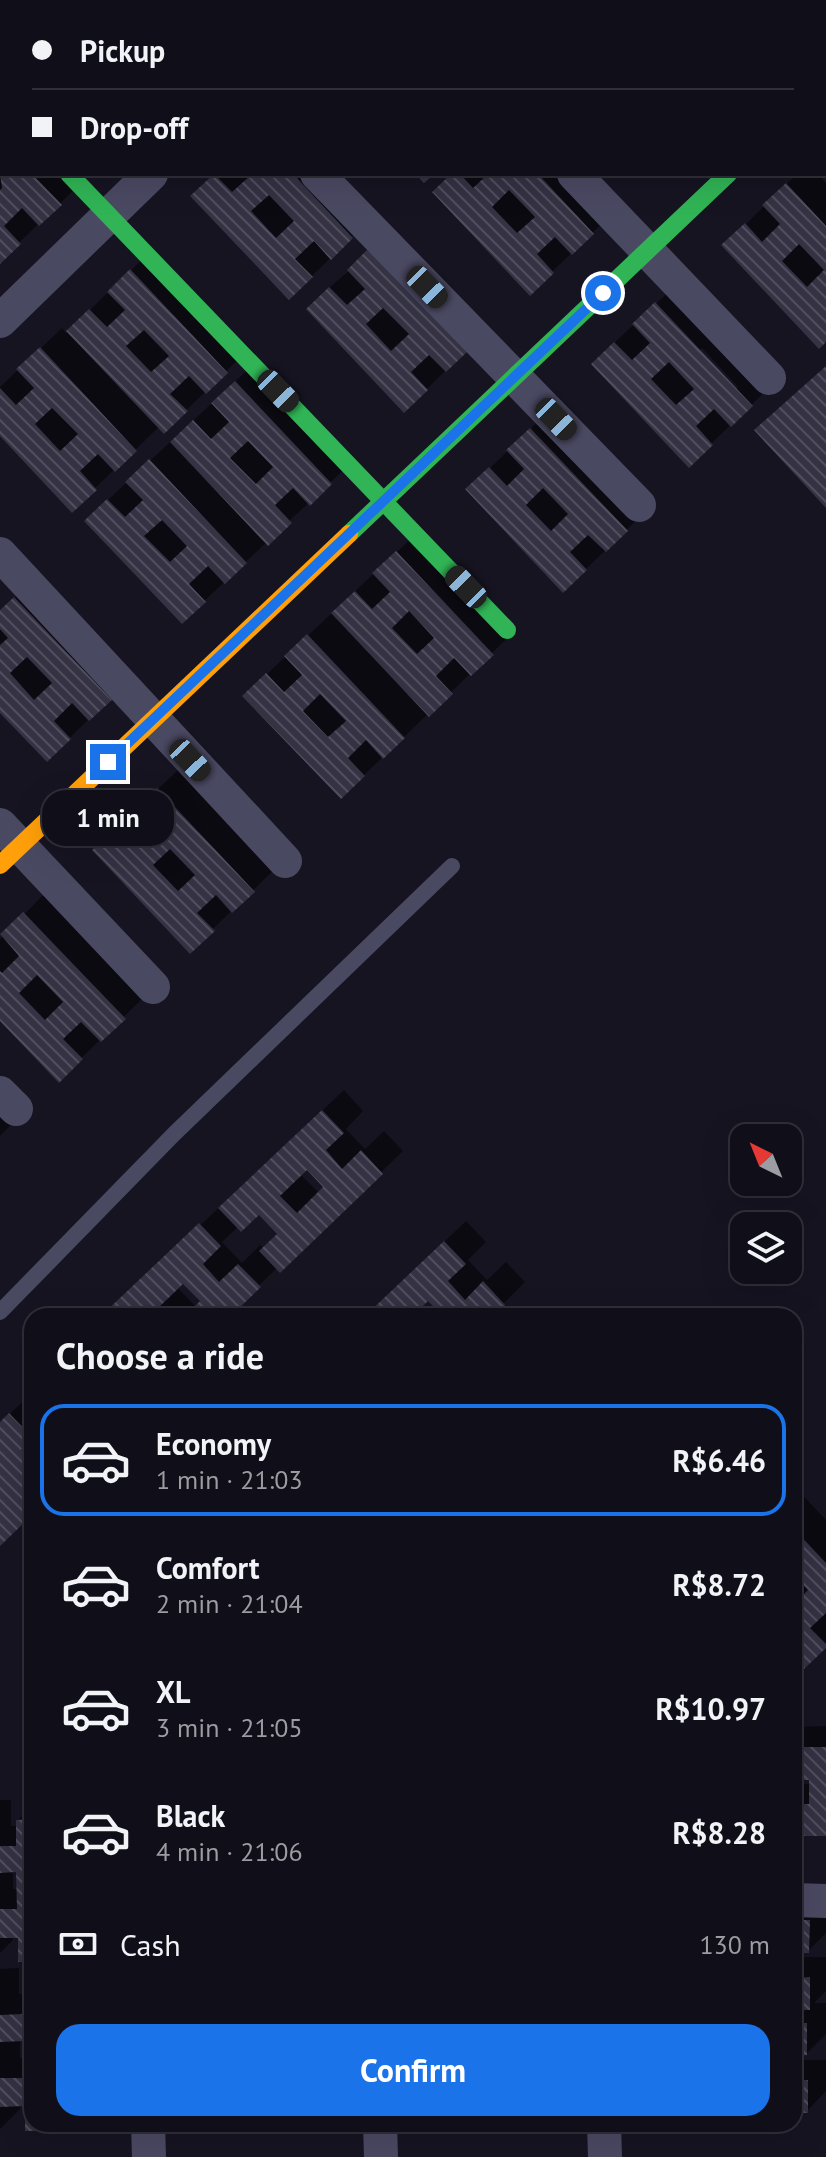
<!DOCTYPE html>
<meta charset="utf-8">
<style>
body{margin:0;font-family:"PT Sans",sans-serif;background:#191822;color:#f1f3f6;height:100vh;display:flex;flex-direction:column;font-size:30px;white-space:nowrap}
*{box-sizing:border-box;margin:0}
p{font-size:26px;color:#9c9ca2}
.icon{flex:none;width:44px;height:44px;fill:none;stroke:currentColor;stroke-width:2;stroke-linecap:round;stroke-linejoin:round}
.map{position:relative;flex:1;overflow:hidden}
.side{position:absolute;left:24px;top:1308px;width:778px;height:824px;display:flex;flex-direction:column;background:#100f19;border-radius:24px;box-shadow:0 8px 32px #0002,0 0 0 2px #302f38}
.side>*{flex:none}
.banner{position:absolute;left:0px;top:0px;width:826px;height:176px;box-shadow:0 8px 32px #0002,0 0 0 2px #302f38;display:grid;align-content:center;height:176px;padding:0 32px;background:#100f19}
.needle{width:52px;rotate:317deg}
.buttons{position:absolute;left:730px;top:1124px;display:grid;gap:16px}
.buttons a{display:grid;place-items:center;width:72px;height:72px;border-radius:16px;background:#100f19;box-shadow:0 8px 32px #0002,0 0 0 2px #302f38;font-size:40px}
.end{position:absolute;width:36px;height:36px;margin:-18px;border:10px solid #1a73e8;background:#fff;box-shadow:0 0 0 4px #fff}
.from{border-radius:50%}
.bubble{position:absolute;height:56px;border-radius:24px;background:#100f19;box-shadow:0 8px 32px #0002,0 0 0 2px #302f38;font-size:26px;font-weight:700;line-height:56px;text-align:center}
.car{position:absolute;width:24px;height:48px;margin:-24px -12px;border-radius:10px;box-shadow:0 0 6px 2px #0007;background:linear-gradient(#222 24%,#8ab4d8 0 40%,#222 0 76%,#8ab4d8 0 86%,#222 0)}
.banner b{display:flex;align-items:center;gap:28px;height:76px;font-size:30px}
.banner b+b{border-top:2px solid #302f38}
.banner i{width:20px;height:20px;background:#f1f3f6}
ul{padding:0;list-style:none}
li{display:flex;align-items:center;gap:24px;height:112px;margin:0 16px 12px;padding:0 16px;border:4px solid transparent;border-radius:24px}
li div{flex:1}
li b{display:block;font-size:30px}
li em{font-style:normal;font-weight:700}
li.selected{border-color:#1a73e8}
li>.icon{width:72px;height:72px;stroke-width:1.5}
h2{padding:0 32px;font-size:36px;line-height:96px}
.pay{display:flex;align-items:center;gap:20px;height:88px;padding:0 32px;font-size:30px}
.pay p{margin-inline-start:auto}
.primary-button{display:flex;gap:16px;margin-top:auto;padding:16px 32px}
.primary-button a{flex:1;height:92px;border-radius:24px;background:#1a73e8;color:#fff;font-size:32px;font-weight:700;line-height:92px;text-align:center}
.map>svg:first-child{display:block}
.shadow{fill:#0007;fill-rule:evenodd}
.building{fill:url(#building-back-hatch);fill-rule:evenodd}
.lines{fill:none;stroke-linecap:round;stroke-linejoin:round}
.lane{stroke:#4a4962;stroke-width:16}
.street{stroke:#4a4962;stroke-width:34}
.fast{stroke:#30b455;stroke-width:18}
.slow{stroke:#ff9f0a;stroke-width:18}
.route{stroke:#1a73e8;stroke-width:10}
</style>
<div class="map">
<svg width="826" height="2157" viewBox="0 0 826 2157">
<defs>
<pattern id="building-back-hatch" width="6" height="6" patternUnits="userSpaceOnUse" patternTransform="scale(2)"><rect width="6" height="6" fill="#343243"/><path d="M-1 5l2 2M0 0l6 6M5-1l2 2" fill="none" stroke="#514f5f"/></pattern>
</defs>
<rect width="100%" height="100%" fill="#161421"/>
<g class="shadow">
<polygon points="71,0 158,0 160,2 68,2"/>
<polygon points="488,0 594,0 592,2"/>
<polygon points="0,97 2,174 73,174 81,183 0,261"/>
<polygon points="216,174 333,174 373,216 312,276 193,196"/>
<polygon points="452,174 578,174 614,212 530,293"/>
<polygon points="797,174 818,174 826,183 826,339 745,225"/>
<polygon points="153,249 248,350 164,432 159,427 95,488 0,433 0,387 62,328 66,333"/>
<polygon points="352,268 448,368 427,389 329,288"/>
<path d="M678 283 773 384 689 465 614 343ZM702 348 738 387 735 390 699 351Z"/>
<polygon points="257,361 352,462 182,622 108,500"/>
<polygon points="552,408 648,509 586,569 489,469"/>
<polygon points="418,532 513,633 341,797 266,675"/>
<polygon points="36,577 131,678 47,760 0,710 0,612"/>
<polygon points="179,769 274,870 190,951 116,829"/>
<polygon points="46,892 145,996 59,1080 0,1018 0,939"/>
<path d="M344 1090 363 1111 346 1129 365 1149 384 1131 403 1151 280 1270 278 1267 228 1316H104ZM307 1168 326 1187 319 1193 300 1174ZM259 1212 279 1233 264 1248 260 1245 242 1263 222 1242 238 1227ZM183 1281 203 1301 196 1307 177 1287Z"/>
<polygon points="0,1110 13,1123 0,1136"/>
<polygon points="466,1221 486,1242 468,1260 487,1280 506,1262 525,1282 491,1316 446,1316 428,1298 422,1304 433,1316 366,1316"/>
<polygon points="31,1394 32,1513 0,1543 0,1423"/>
<polygon points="794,1486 826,1520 826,1645 794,1656"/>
<polygon points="826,1726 826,1834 794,1834 794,1784 811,1784 811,1778 794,1778 794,1727"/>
<path d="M0 1800H11V1826H18V1820L32 1806V1960L20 1936H13V1940L0 1953ZM18 1870 19 1889H13V1871Z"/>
<polygon points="794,1900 826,1900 826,1933 808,1951 804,1951 804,1957 826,1957 826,1991 814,2003 826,2003 826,2034 807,2053 802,2053 802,2060 826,2060 826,2091 807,2111 794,2111"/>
<path d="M19 1968V1994H25V1989L32 1982V2124H60L55 2129H27V2104H20V2109L0 2129V1969ZM20 2039H26V2058H20Z"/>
</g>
<g class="building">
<polygon points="0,174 32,174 62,205 39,226 22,208 4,226 21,244 0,264 0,190 2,188"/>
<path d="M214 174 232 192 250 176 248 174H293L353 238 331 260 314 241 295 259 313 277 289 300 190 196ZM269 195 294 221 276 238 251 211Z"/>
<polygon points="416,174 434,174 424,183"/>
<path d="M451 174H460L473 188 488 174H538L594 234 572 255 555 237 537 254 554 273 530 296 432 192ZM509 190 535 217 517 233 492 207Z"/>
<path d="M786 183 826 226V342L819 349 721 245 745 223 762 242 780 224 762 205ZM799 244 824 270 807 287 782 261Z"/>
<path d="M370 247 468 351 446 372 429 355 411 372 428 390 404 413 306 309 329 287 347 305 365 289 347 270ZM383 308 409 334 391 351 366 324Z"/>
<path d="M130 269 228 373 206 394 189 376 170 394 188 411 164 434 66 331 89 309 107 327 125 310 107 292ZM144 330 169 356 151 372 126 346Z"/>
<path d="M655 302 753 406 731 427 714 409 696 426 713 445 689 468 591 364 614 342 632 360 650 343 632 324ZM669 362 694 389 676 405 651 379Z"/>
<path d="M40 347 137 451 115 472 98 454 80 471 97 490 72 513 0 436V388L16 405 34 388 16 369ZM52 408 78 434 60 451 35 424Z"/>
<polygon points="826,366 826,508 754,430"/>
<path d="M235 381 332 484 310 506 293 488 275 505 292 523 268 546 170 442 193 420 211 439 229 422 211 403ZM248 441 273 467 256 484 230 458Z"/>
<path d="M530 428 628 531 606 552 588 535 570 552 587 570 563 593 465 489 489 467 507 486 524 469 506 450ZM543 488 568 514 551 531 526 505Z"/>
<path d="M149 459 247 563 225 584 208 566 189 584 206 602 182 624 84 521 107 499 125 517 143 500 125 482ZM162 520 187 546 170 562 144 536Z"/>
<path d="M396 551 494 655 471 676 454 658 436 676 453 694 429 717 331 613 355 591 372 609 390 592 372 573ZM409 611 434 638 417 654 392 628Z"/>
<path d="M14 597 112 700 89 721 72 703 54 721 71 739 47 762 0 713V645L8 638 0 629V610ZM27 657 52 683 34 700 10 673Z"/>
<path d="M307 634 405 738 383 759 366 740 348 758 365 776 341 799 242 696 266 673 284 692 302 675 284 656ZM320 694 346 721 328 737 303 711Z"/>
<path d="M157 788 255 892 232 913 216 895 197 913 215 931 190 954 92 850 116 828 133 846 151 829 134 811ZM170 849 195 875 178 891 153 865Z"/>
<path d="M23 912 126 1019 101 1042 81 1022 63 1039 83 1059 59 1083 0 1021V971L2 973 19 956 0 934ZM37 975 63 1002 45 1020 19 993Z"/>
<path d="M322 1110 344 1133 326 1150 342 1169 361 1150 383 1174 280 1273 259 1251 277 1234 259 1215 241 1232 218 1208ZM307 1170 323 1187 297 1213 280 1196Z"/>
<polygon points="199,1223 221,1246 203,1264 219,1282 238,1264 261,1287 231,1316 185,1316 200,1301 183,1284 157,1309 163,1316 101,1316"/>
<polygon points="444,1241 466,1264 448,1281 465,1300 483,1281 505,1305 494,1316 443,1316 428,1301 413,1316 365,1316"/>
<polygon points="9,1413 32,1437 21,1450 32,1462 32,1515 0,1546 0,1422"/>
<polygon points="794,1529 826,1563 826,1613 810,1628 826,1644 826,1648 804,1669 794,1659 794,1604 808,1590 794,1575"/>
<polygon points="794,1747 826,1747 826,1836 794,1836 794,1804 809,1804 809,1780 794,1780"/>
<polygon points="32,1819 32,1962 18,1962 18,1938 0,1938 0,1909 17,1909 16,1872 0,1873 0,1846 16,1846 16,1820"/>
<polygon points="794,1920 810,1920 809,1953 794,1953"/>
<polygon points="810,1977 810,2010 794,2010 794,1978"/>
<polygon points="32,1988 32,2124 56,2124 56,2131 25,2131 25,2106 0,2107 0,2078 24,2078 24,2041 0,2042 0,2015 23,2014 23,1989"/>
<polygon points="794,2023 807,2023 807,2055 794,2056"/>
<rect x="794" y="2080" width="14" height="33"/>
</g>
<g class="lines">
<g class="lane">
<polyline points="824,141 826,143"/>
<polyline points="0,1312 174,1134 452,866"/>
</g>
<g class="street">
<polyline points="148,0 150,2"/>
<polyline points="18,2 20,0"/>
<polyline points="382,2 384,0"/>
<polyline points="0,102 2,104"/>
<polyline points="317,174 639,505"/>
<polyline points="574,174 769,378"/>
<polyline points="0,321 151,174"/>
<polyline points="0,554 285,861"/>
<polyline points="0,825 153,987"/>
<polyline points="0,1093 16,1109"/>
<polyline points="794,1900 826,1901"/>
<polyline points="148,2124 149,2157"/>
<polyline points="380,2124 381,2157"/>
<polyline points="604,2124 605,2157"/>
</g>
<g class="fast">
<polyline points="69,174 507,630"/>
<polyline points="349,534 728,174"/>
</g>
<polyline class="slow" points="0,865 349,534"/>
</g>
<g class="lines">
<polyline class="route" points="108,762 603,293"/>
</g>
</svg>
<div class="buttons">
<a><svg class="needle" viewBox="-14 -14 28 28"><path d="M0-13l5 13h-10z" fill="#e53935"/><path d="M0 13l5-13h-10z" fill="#9c9ca2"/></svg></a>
<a><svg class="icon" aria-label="layers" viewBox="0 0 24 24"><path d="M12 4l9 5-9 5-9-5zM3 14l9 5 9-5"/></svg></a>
</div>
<i class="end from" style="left:603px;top:293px"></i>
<i class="end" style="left:108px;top:762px"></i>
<div class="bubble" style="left:42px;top:790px;width:132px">1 min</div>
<i class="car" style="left:427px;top:287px;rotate:136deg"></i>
<i class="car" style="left:278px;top:391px;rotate:136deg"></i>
<i class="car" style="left:556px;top:419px;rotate:136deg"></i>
<i class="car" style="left:466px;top:587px;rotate:316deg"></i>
<i class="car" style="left:190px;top:760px;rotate:137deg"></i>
<div class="banner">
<b><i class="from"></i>Pickup</b>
<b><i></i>Drop-off</b>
</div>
<section class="side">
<h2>Choose a ride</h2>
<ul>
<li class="selected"><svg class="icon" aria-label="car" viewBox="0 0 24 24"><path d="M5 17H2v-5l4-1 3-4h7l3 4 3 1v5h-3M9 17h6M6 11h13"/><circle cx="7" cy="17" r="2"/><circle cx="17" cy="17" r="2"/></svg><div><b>Economy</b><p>1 min · 21:03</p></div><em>R$6.46</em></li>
<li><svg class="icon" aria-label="car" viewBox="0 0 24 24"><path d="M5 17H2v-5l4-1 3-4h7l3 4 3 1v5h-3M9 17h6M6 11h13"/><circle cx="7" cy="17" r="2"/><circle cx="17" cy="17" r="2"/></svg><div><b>Comfort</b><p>2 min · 21:04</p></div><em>R$8.72</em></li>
<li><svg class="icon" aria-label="car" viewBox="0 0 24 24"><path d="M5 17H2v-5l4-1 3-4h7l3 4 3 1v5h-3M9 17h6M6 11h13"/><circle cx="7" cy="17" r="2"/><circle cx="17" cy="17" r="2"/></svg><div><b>XL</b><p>3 min · 21:05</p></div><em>R$10.97</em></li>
<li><svg class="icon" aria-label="car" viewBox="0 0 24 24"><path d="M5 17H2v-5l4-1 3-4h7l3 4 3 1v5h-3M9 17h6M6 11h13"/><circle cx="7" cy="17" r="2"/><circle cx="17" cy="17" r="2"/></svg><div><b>Black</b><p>4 min · 21:06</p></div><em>R$8.28</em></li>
</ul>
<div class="pay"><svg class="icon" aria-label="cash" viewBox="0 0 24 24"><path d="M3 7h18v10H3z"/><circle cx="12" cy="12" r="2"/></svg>Cash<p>130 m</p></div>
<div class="primary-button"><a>Confirm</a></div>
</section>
</div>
